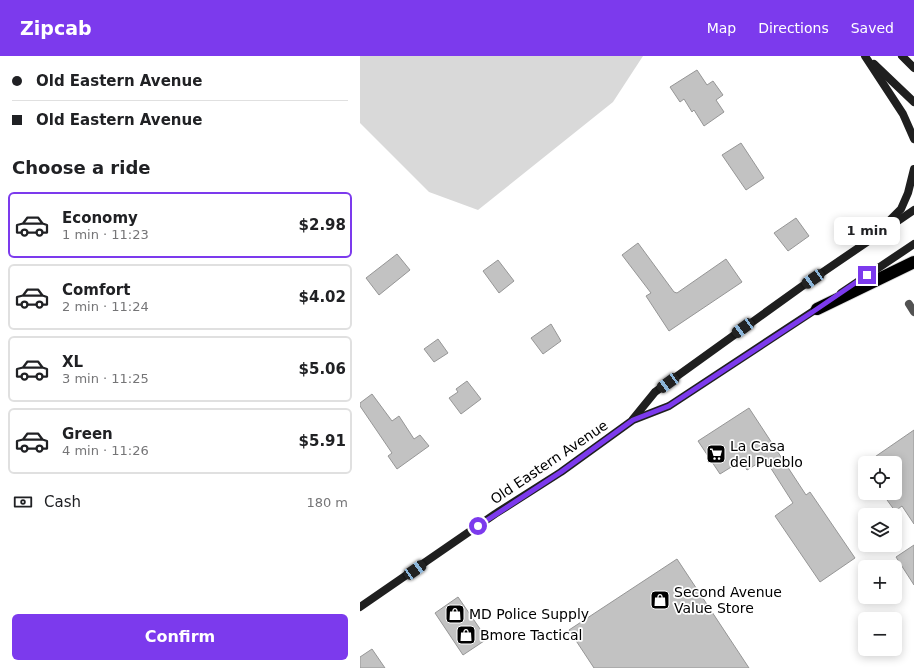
<!DOCTYPE html>
<meta charset="utf-8">
<style>
body{margin:0;font-family:"DejaVu Sans",sans-serif;background:#f6f6f6;color:#202124;height:100vh;display:flex;flex-direction:column;font-size:15px;white-space:nowrap}
*{box-sizing:border-box;margin:0}
p{font-size:13px;color:#757577}
.icon{flex:none;width:22px;height:22px;fill:none;stroke:currentColor;stroke-width:2;stroke-linecap:round;stroke-linejoin:round}
.map{position:relative;flex:1;overflow:hidden}
.panel{display:flex;flex-direction:column;background:#fff;width:360px}
.panel>*{flex:none}
.top-card{display:grid;align-content:center;height:88px;padding:0 12px;background:#fff}
.buttons{position:absolute;left:498px;top:400px;display:grid;gap:8px}
.buttons a{display:grid;place-items:center;width:44px;height:44px;border-radius:6px;background:#fff;box-shadow:0 2px 10px #0003;font-size:20px}
.end{position:absolute;width:18px;height:18px;margin:-9px;border:5px solid #7c3aed;background:#fff;box-shadow:0 0 0 2px #fff}
.from{border-radius:50%}
.bubble{position:absolute;height:28px;border-radius:6px;background:#fff;box-shadow:0 2px 10px #0003;font-size:13px;font-weight:700;line-height:28px;text-align:center}
.car{position:absolute;width:12px;height:24px;margin:-12px -6px;border-radius:5px;box-shadow:0 0 3px 1px #0007;background:linear-gradient(#222 24%,#8ab4d8 0 40%,#222 0 76%,#8ab4d8 0 86%,#222 0)}
.top-card b{display:flex;align-items:center;gap:14px;height:38px;font-size:15px}
.top-card b+b{border-top:1px solid #e0e0e0}
.top-card i{width:10px;height:10px;background:#202124}
ul{padding:0;list-style:none}
li{display:flex;align-items:center;gap:12px;height:66px;margin:0 8px 6px;padding:0 4px;border:2px solid #e0e0e0;border-radius:6px}
li div{flex:1}
li b{display:block;font-size:15px}
li em{font-style:normal;font-weight:700}
li.current{border-color:#7c3aed}
li>.icon{width:36px;height:36px;stroke-width:1.5}
h2{padding:0 12px;font-size:18px;line-height:48px}
.pay{display:flex;align-items:center;gap:10px;height:44px;padding:0 12px;font-size:15px}
.pay p{margin-inline-start:auto}
.primary-button{display:flex;gap:8px;margin-top:auto;padding:8px 12px}
.primary-button a{flex:1;height:46px;border-radius:6px;background:#7c3aed;color:#fff;font-size:16px;font-weight:700;line-height:46px;text-align:center}
header{display:flex;align-items:center;gap:24px;box-sizing:border-box;height:56px;padding:0 20px;background:#7c3aed;color:#fff}
header strong{font-size:19px}
nav{display:flex;gap:22px;margin-inline-start:auto;font-size:14px}
main{display:flex;flex:1;min-height:0}
.map>svg:first-child{display:block}
.green{fill:#d9d9d9}
.building{fill:#c2c2c2;stroke:#969696}
.lines{fill:none;stroke-linecap:round;stroke-linejoin:round}
.highway-casing{stroke:#dbdbdb;stroke-width:14}
.street{stroke:#525252;stroke-width:8}
.secondary{stroke:#1f1f1f;stroke-width:8}
.highway{stroke:#000;stroke-width:12}
.route{stroke:#7c3aed;stroke-width:5}
.labels{text-anchor:middle;dominant-baseline:central;stroke-width:3.5;stroke-linejoin:round;paint-order:stroke}
.poi-label{font-size:14px;fill:#000;stroke:#fff;text-anchor:start}
.street-label{font-size:14px;fill:#000;stroke:#fff}
</style>
<header>
<strong>Zipcab</strong>
<nav><a>Map</a><a>Directions</a><a>Saved</a></nav>
</header>
<main>
<section class="panel">
<div class="top-card">
<b><i class="from"></i>Old Eastern Avenue</b>
<b><i></i>Old Eastern Avenue</b>
</div>
<h2>Choose a ride</h2>
<ul>
<li class="current"><svg class="icon" aria-label="car" viewBox="0 0 24 24"><path d="M5 17H2v-5l4-1 3-4h7l3 4 3 1v5h-3M9 17h6M6 11h13"/><circle cx="7" cy="17" r="2"/><circle cx="17" cy="17" r="2"/></svg><div><b>Economy</b><p>1 min · 11:23</p></div><em>$2.98</em></li>
<li><svg class="icon" aria-label="car" viewBox="0 0 24 24"><path d="M5 17H2v-5l4-1 3-4h7l3 4 3 1v5h-3M9 17h6M6 11h13"/><circle cx="7" cy="17" r="2"/><circle cx="17" cy="17" r="2"/></svg><div><b>Comfort</b><p>2 min · 11:24</p></div><em>$4.02</em></li>
<li><svg class="icon" aria-label="car" viewBox="0 0 24 24"><path d="M5 17H2v-5l4-1 3-4h7l3 4 3 1v5h-3M9 17h6M6 11h13"/><circle cx="7" cy="17" r="2"/><circle cx="17" cy="17" r="2"/></svg><div><b>XL</b><p>3 min · 11:25</p></div><em>$5.06</em></li>
<li><svg class="icon" aria-label="car" viewBox="0 0 24 24"><path d="M5 17H2v-5l4-1 3-4h7l3 4 3 1v5h-3M9 17h6M6 11h13"/><circle cx="7" cy="17" r="2"/><circle cx="17" cy="17" r="2"/></svg><div><b>Green</b><p>4 min · 11:26</p></div><em>$5.91</em></li>
</ul>
<div class="pay"><svg class="icon" aria-label="cash" viewBox="0 0 24 24"><path d="M3 7h18v10H3z"/><circle cx="12" cy="12" r="2"/></svg>Cash<p>180 m</p></div>
<div class="primary-button"><a>Confirm</a></div>
</section>
<div class="map">
<svg width="554" height="612" viewBox="0 0 554 612">
<rect width="100%" height="100%" fill="#fff"/>
<polygon class="green" points="0,0 283,0 253,46 118,154 69,136 0,67"/>
<g class="building">
<polygon points="337,14 347,29 353,25 363,39 356,44 364,56 344,70 334,54 332,56 324,43 320,46 310,31"/>
<polygon points="381,87 404,122 386,134 362,99"/>
<polygon points="436,162 449,180 428,195 414,177"/>
<polygon points="278,187 314,236 317,237 366,203 382,226 309,275 286,240 291,237 262,199"/>
<polygon points="37,198 50,214 19,239 6,222"/>
<polygon points="138,204 154,225 139,237 123,215"/>
<polygon points="191,268 201,285 183,298 171,282"/>
<polygon points="78,283 88,297 74,306 64,293"/>
<polygon points="107,325 121,343 101,358 89,342 98,336 96,333"/>
<polygon points="12,338 32,365 39,360 54,383 60,379 69,390 37,413 28,400 32,397 0,350 0,347"/>
<polygon points="389,352 446,439 450,436 495,502 460,526 415,460 433,447 405,403 387,414 381,405 360,418 338,385"/>
<polygon points="554,374 554,468 542,450 535,455 522,437 535,437 535,407 506,407"/>
<polygon points="554,489 554,529 536,501"/>
<polygon points="317,503 389,612 234,612 209,574"/>
<polygon points="98,541 127,583 103,599 75,557"/>
<polygon points="12,593 25,612 0,612 0,601"/>
</g>
<g class="lines">
<g class="highway-casing">
<polyline id="highway" points="457,253 554,206"/>
</g>
<polyline class="street" points="549,248 554,256"/>
<g class="secondary">
<polyline points="505,0 543,58 554,83"/>
<polyline points="542,0 554,12"/>
<polyline points="514,8 554,46"/>
<polyline points="523,171 541,153 548,137 554,113"/>
<polyline points="481,237 554,188"/>
<polyline points="273,363 295,336 441,231 554,154"/>
<polyline points="0,551 135,458 201,416 273,364 309,350 461,250"/>
</g>
<use href="#highway" class="highway"/>
</g>
<g class="lines">
<polyline class="route" points="118,470 201,416 273,364 309,350 457,253 507,219"/>
</g>
<defs>
<g id="supermarket-square" transform="scale(1)"><rect x="-9" y="-9" width="18" height="18" rx="4" fill="#000" stroke="#fff"/><path d="M-6-5.5h2.5l.6 2H6L4.5 2H-2.5L-4.4-4H-6ZM-1.5 3.2a1.3 1.3 0 1 0 .1 0ZM3 3.2a1.3 1.3 0 1 0 .1 0Z" fill="#fff"/></g>
<g id="shop-square" transform="scale(1)"><rect x="-9" y="-9" width="18" height="18" rx="4" fill="#000" stroke="#fff"/><path d="M-5-2.5h2.3a2.7 3.5 0 0 1 5.4 0H5L5.5 6h-11ZM-1.5-2.5h3a1.5 2.3 0 0 0-3 0Z" fill="#fff"/></g>
</defs>
<g fill-rule="evenodd">
<use href="#supermarket-square" x="356" y="398"/>
<use href="#shop-square" x="300" y="544"/>
<use href="#shop-square" x="95" y="558"/>
<use href="#shop-square" x="106" y="579"/>
</g>
<g class="labels">
<g class="poi-label">
<text x="370" y="390">La Casa<tspan x="370" dy="16">del Pueblo</tspan></text>
<text x="314" y="536">Second Avenue<tspan x="314" dy="16">Value Store</tspan></text>
<text x="109" y="558">MD Police Supply</text>
<text x="120" y="579">Bmore Tactical</text>
</g>
<g class="street-label">
<text transform="translate(189 406) rotate(-34)">Old Eastern Avenue</text>
</g>
</g>
</svg>
<div class="buttons">
<a><svg class="icon" aria-label="locate" viewBox="0 0 24 24"><circle cx="12" cy="12" r="6"/><path d="M12 2v4M12 18v4M2 12h4M18 12h4"/></svg></a>
<a><svg class="icon" aria-label="layers" viewBox="0 0 24 24"><path d="M12 4l9 5-9 5-9-5zM3 14l9 5 9-5"/></svg></a>
<a>+</a>
<a>−</a>
</div>
<i class="end from" style="left:118px;top:470px"></i>
<i class="end" style="left:507px;top:219px"></i>
<div class="bubble" style="left:474px;top:161px;width:66px">1 min</div>
<i class="car" style="left:453px;top:223px;rotate:236deg"></i>
<i class="car" style="left:383px;top:272px;rotate:234deg"></i>
<i class="car" style="left:308px;top:327px;rotate:234deg"></i>
<i class="car" style="left:55px;top:514px;rotate:55deg"></i>
</div>
</main>
